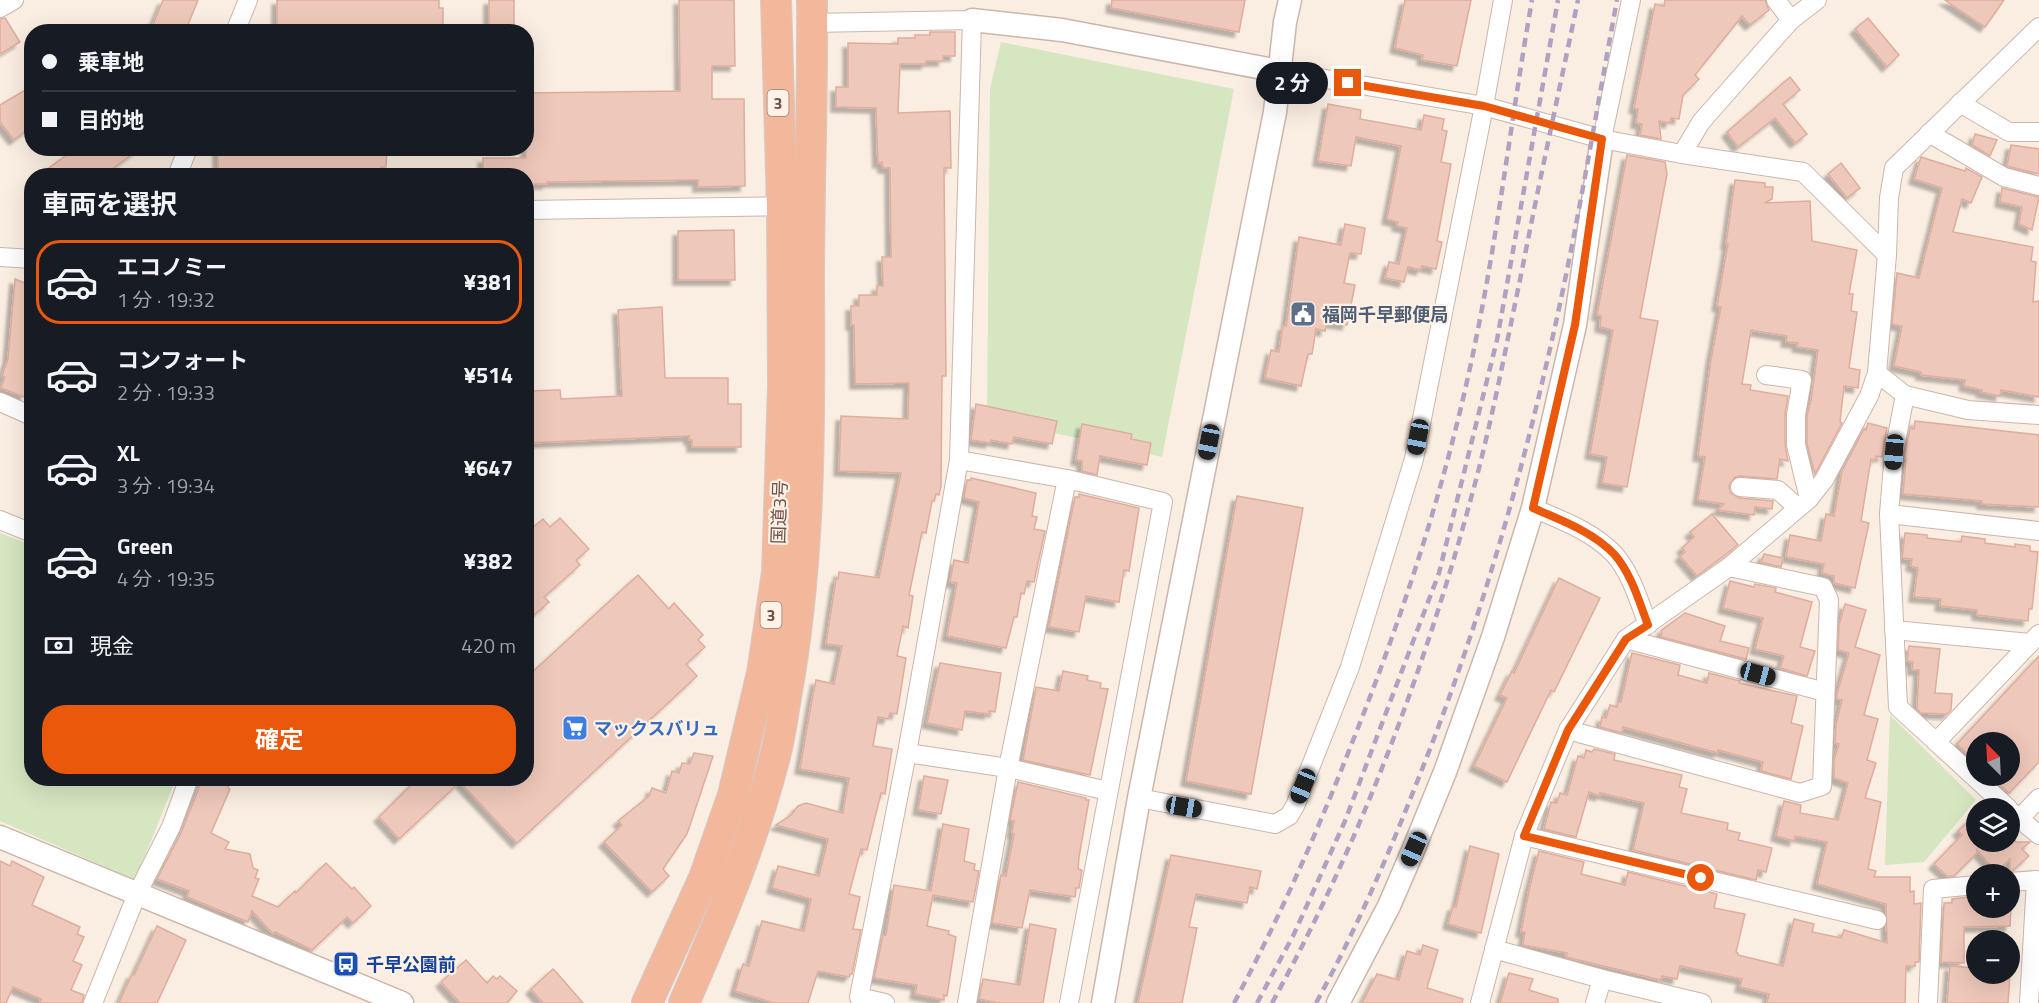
<!DOCTYPE html>
<html lang="ja">
<meta charset="utf-8">
<style>
body{margin:0;font-family:"Titillium Web","Noto Sans JP",sans-serif;background:#242831;color:#f1f3f6;height:100vh;display:flex;flex-direction:column;font-size:22px;white-space:nowrap}
*{box-sizing:border-box;margin:0}
p{font-size:20px;color:#9ea1a6}
.icon{flex:none;width:33px;height:33px;fill:none;stroke:currentColor;stroke-width:2;stroke-linecap:round;stroke-linejoin:round}
.map{position:relative;flex:1;overflow:hidden}
.sheet{position:absolute;left:24px;top:168px;width:510px;height:618px;display:flex;flex-direction:column;background:#171b24;border-radius:24px;box-shadow:0 6px 24px #0002}
.sheet>*{flex:none}
.guide{position:absolute;left:24px;top:24px;width:510px;height:132px;border-radius:24px;box-shadow:0 6px 24px #0002;display:grid;align-content:center;height:132px;padding:0 18px;background:#171b24}
.needle{width:39px;rotate:336deg}
.fabs{position:absolute;left:1966px;top:732px;display:grid;gap:12px}
.fabs a{display:grid;place-items:center;width:54px;height:54px;border-radius:50%;background:#171b24;box-shadow:0 6px 24px #0002;font-size:30px}
.end{position:absolute;width:27px;height:27px;margin:-14px;border:8px solid #ea580c;background:#fff;box-shadow:0 0 0 3px #fff}
.from{border-radius:50%}
.bubble{position:absolute;height:42px;border-radius:21px;background:#171b24;box-shadow:0 6px 24px #0002;font-size:20px;font-weight:700;line-height:42px;text-align:center}
.car{position:absolute;width:18px;height:36px;margin:-18px -9px;border-radius:8px;box-shadow:0 0 4px 2px #0007;background:linear-gradient(#222 24%,#8ab4d8 0 40%,#222 0 76%,#8ab4d8 0 86%,#222 0)}
.guide b{display:flex;align-items:center;gap:21px;height:57px;font-size:22px}
.guide b+b{border-top:2px solid #363941}
.guide i{width:15px;height:15px;background:#f1f3f6}
ul{padding:0;list-style:none}
li{display:flex;align-items:center;gap:18px;height:84px;margin:0 12px 9px;padding:0 6px;border:3px solid transparent;border-radius:24px}
li div{flex:1}
li b{display:block;font-size:22px}
li em{font-style:normal;font-weight:700}
li.current{border-color:#ea580c}
li>.icon{width:54px;height:54px;stroke-width:1.5}
h2{padding:0 18px;font-size:27px;line-height:72px}
.pay{display:flex;align-items:center;gap:15px;height:66px;padding:0 18px;font-size:22px}
.pay p{margin-inline-start:auto}
.button{display:flex;gap:12px;margin-top:auto;padding:12px 18px}
.button a{flex:1;height:69px;border-radius:24px;background:#ea580c;color:#fff;font-size:24px;font-weight:700;line-height:69px;text-align:center}
.map>svg:first-child{display:block}
.green{fill:#d5e6c1}
.building{fill:#eec8ba;stroke:#dfad9c;stroke-width:1.5;filter:url(#shadow)}
.lines{fill:none;stroke-linecap:round;stroke-linejoin:round}
.minor-casing{stroke:#ccb6ac;stroke-width:20}
.tertiary-casing{stroke:#ccb6ac;stroke-width:25}
.trunk-casing{stroke:#d4cbc9;stroke-width:32}
.minor{stroke:#fff;stroke-width:18}
.tertiary{stroke:#fff;stroke-width:22}
.trunk{stroke:#f3b89c;stroke-width:30}
.rail{stroke:#aea1c2;stroke-width:4.5;stroke-dasharray:9 6;stroke-linecap:butt}
.route{stroke:#ea580c;stroke-width:8}
.labels{text-anchor:middle;dominant-baseline:central;stroke-width:4.5;stroke-linejoin:round;paint-order:stroke}
.shield{fill:#fef1e6;stroke:#9a8279;stroke-width:1.5}
.shield-label{font-size:16px;font-weight:bold;fill:#6f524a}
.service-label{font-size:18px;font-weight:bold;fill:#4e5e75;stroke:#fef1e6;text-anchor:start}
.street-label{font-size:18px;fill:#6f524a;stroke:#fef1e6}
.shop-label{font-size:18px;font-weight:bold;fill:#366cbe;stroke:#fef1e6;text-anchor:start}
.transit-label{font-size:18px;font-weight:bold;fill:#164399;stroke:#fef1e6;text-anchor:start}
</style>
<div class="map">
<svg width="2039" height="1003" viewBox="0 0 2039 1003">
<defs>
<filter id="shadow"><feDropShadow dx="-5" dy="5" stdDeviation="1.5" flood-color="#0004"/></filter>
</defs>
<rect width="100%" height="100%" fill="#faede1"/>
<g class="green">
<polygon points="1001,42 1234,89 1162,457 987,418 990,89"/>
<polygon points="0,533 31,545 32,778 176,779 135,880 0,821"/>
<polygon points="1890,715 1976,800 1924,862 1885,865"/>
</g>
<g class="building">
<polygon points="163,0 198,0 185,32 150,32"/>
<polygon points="277,0 439,0 439,8 443,8 443,26 437,26 437,32 346,32 346,25 277,25"/>
<rect x="489" y="0" width="25" height="32"/>
<polygon points="679,0 734,0 735,66 712,66 712,99 744,99 745,186 698,187 698,180 547,182 547,184 526,184 526,176 483,176 483,158 526,158 526,93 680,91"/>
<polygon points="1112,0 1245,0 1239,32 1111,8"/>
<polygon points="1405,0 1471,0 1457,66 1422,60 1423,55 1395,48"/>
<polygon points="1665,0 1765,0 1769,10 1750,25 1742,16 1695,75 1699,79 1683,95 1679,119 1671,118 1670,123 1659,121 1661,139 1640,135 1642,124 1636,123 1638,109 1634,108 1655,4 1664,6"/>
<polygon points="1945,0 2004,0 1985,27"/>
<polygon points="5,18 20,42 0,54 0,19"/>
<polygon points="1868,18 1899,55 1887,67 1855,29"/>
<polygon points="930,32 955,32 955,56 943,56 943,61 926,61 926,64 900,64 898,113 950,111 951,168 944,168 946,376 942,376 941,486 939,495 936,494 934,501 932,501 926,533 922,532 909,595 913,596 908,628 903,626 897,656 906,658 897,714 890,713 888,719 878,717 873,746 892,749 885,794 881,793 867,850 861,849 849,894 860,897 853,929 861,930 852,974 850,974 849,977 818,971 808,1003 774,1003 735,991 743,964 749,966 762,921 804,931 811,899 772,888 778,866 819,876 828,839 776,825 791,815 798,806 806,803 843,813 849,778 800,769 811,705 816,680 834,684 842,646 826,644 836,579 838,579 839,572 879,578 901,473 839,471 841,416 908,419 909,383 855,384 854,325 851,325 851,306 859,306 859,295 877,295 877,286 883,286 882,257 891,257 890,168 883,168 882,162 878,163 876,108 836,107 836,87 848,87 848,43 898,44 898,38 915,38 915,35 930,35"/>
<polygon points="1790,77 1800,90 1783,104 1807,134 1795,143 1775,118 1738,147 1727,132"/>
<polygon points="32,86 32,126 14,140 0,122 0,105"/>
<polygon points="1328,104 1361,110 1360,119 1421,130 1424,115 1444,119 1442,130 1447,131 1441,162 1451,164 1437,241 1442,242 1436,269 1422,266 1421,270 1408,267 1404,282 1385,278 1389,262 1399,264 1407,228 1397,226 1398,222 1387,219 1401,146 1356,137 1351,166 1318,161"/>
<polygon points="1975,134 1997,140 1990,156 1972,145"/>
<polygon points="2011,145 2039,149 2039,174 2007,166"/>
<polygon points="76,148 140,148 103,176 38,176"/>
<polygon points="218,148 387,148 386,167 381,167 381,175 218,176"/>
<polygon points="1627,155 1665,162 1667,174 1640,318 1658,321 1627,487 1602,483 1607,457 1590,454 1613,330 1600,327 1601,316 1597,315"/>
<polygon points="1921,157 1965,171 1966,168 1982,177 1971,203 1962,199 1953,232 2033,247 2031,261 2036,262 2033,302 2039,301 2039,397 2001,390 2000,396 1981,392 1982,390 1964,386 1965,380 1921,375 1921,372 1894,366 1902,326 1892,324 1897,273 1919,278 1942,188 1914,179"/>
<polygon points="1841,163 1860,188 1847,198 1828,174"/>
<polygon points="1735,180 1765,183 1765,187 1773,187 1772,199 1765,203 1810,201 1812,241 1857,250 1849,294 1853,294 1851,311 1857,312 1849,368 1860,370 1858,388 1844,386 1840,422 1842,423 1815,474 1807,444 1807,416 1811,400 1818,350 1797,347 1798,343 1786,342 1787,336 1751,330 1742,384 1751,385 1750,390 1788,396 1785,415 1785,445 1788,461 1780,459 1777,479 1740,476 1735,477 1729,486 1730,492 1739,498 1773,501 1772,509 1755,507 1754,515 1717,510 1724,504 1698,500 1705,457 1698,456 1711,360 1721,307 1717,306 1728,244 1726,244"/>
<polygon points="2002,188 2039,197 2032,230 2019,224 2022,207 2000,202"/>
<polygon points="1345,224 1365,228 1361,254 1350,253 1344,283 1355,285 1347,325 1327,322 1325,331 1316,329 1312,354 1308,354 1301,386 1265,378 1271,350 1279,352 1283,326 1286,326 1299,237 1341,245"/>
<polygon points="734,230 735,280 678,280 678,231"/>
<polygon points="15,279 32,286 32,376 24,397 1,388 5,377 2,376 8,359"/>
<polygon points="662,307 665,378 728,378 728,404 741,404 741,447 692,447 692,440 689,440 689,436 526,443 526,391 560,390 561,399 622,396 618,310"/>
<polygon points="976,404 1057,421 1052,444 1014,437 1012,444 991,440 990,443 971,440"/>
<polygon points="1915,421 2039,435 2039,507 1982,504 1982,501 1903,494 1906,459 1905,459 1905,454 1910,428 1914,429"/>
<polygon points="1868,423 1887,428 1882,457 1876,456 1875,460 1871,459 1861,521 1869,523 1855,588 1834,583 1834,576 1822,573 1824,564 1786,557 1790,535 1821,541 1826,514 1834,516 1842,471 1864,429 1866,430"/>
<polygon points="1082,424 1132,434 1131,439 1151,443 1147,465 1100,456 1097,475 1082,471 1082,461 1076,460"/>
<polygon points="971,478 1036,493 1032,516 1037,517 1034,529 1045,531 1034,582 1027,581 1024,594 1021,593 1017,617 1014,617 1006,648 947,636 957,583 950,582 954,560 968,563 979,502 964,498 967,480 971,480"/>
<polygon points="1079,494 1139,508 1129,571 1124,570 1119,602 1086,596 1079,632 1049,627 1075,497 1079,497"/>
<polygon points="1237,496 1303,508 1251,794 1186,781"/>
<polygon points="1712,514 1738,545 1697,576 1680,556 1685,552 1682,548 1694,537 1690,532"/>
<polygon points="560,518 589,549 576,560 580,565 544,597 549,602 526,622 526,533 543,519 550,527"/>
<polygon points="1905,533 1927,535 1927,538 1961,542 1962,536 1985,539 1985,543 2015,547 2015,544 2030,546 2030,551 2038,552 2032,609 2029,609 2028,621 1977,615 1977,610 1940,606 1941,599 1914,597 1918,568 1911,566 1912,559 1902,558"/>
<polygon points="1764,554 1783,558 1781,567 1761,562"/>
<polygon points="638,575 669,609 674,603 703,635 698,640 705,647 686,664 697,676 517,843 460,782 399,839 379,817 418,778 526,778 526,678"/>
<polygon points="1559,578 1600,598 1554,692 1551,690 1507,782 1474,766 1507,698 1500,695 1512,671 1514,673"/>
<polygon points="1730,581 1754,587 1755,584 1776,588 1775,592 1812,602 1800,647 1815,651 1807,676 1780,668 1784,656 1755,649 1763,618 1723,608"/>
<polygon points="1845,604 1866,610 1855,647 1880,655 1864,715 1878,719 1867,760 1876,763 1865,798 1881,802 1868,869 1876,871 1874,877 1910,877 1910,892 1914,891 1914,904 1921,903 1919,962 1915,962 1915,966 1906,966 1905,1003 1767,1003 1769,994 1740,987 1742,979 1680,966 1677,979 1662,976 1661,980 1566,957 1567,953 1523,945 1525,932 1521,932 1529,890 1539,851 1584,862 1581,874 1625,885 1628,872 1717,894 1714,908 1745,914 1736,952 1738,953 1738,955 1783,966 1794,919 1814,924 1812,932 1841,938 1844,930 1887,943 1886,904 1817,884 1827,842 1795,836 1794,841 1776,836 1784,801 1801,805 1800,813 1838,820 1848,783 1834,778 1834,760 1839,744 1835,743 1836,724 1842,700 1837,699 1837,694 1849,653 1838,650 1839,625"/>
<polygon points="1685,613 1725,626 1720,641 1749,648 1746,659 1661,637 1662,630"/>
<polygon points="1909,646 1940,649 1935,693 1952,694 1951,710 1947,714 1921,713 1917,709 1919,670 1912,670 1913,662 1907,661"/>
<polygon points="1632,653 1680,665 1678,675 1707,683 1709,673 1740,681 1739,683 1797,696 1791,723 1803,726 1791,779 1761,771 1763,762 1718,750 1718,753 1623,727 1622,733 1600,727 1602,717 1606,718 1610,705 1617,707 1618,702 1621,702"/>
<polygon points="2039,656 2039,762 2009,793 1990,776 2010,776 2010,742 1977,742 1977,763 1957,744"/>
<polygon points="940,663 1001,673 995,712 989,711 989,714 965,711 962,730 927,723"/>
<polygon points="1063,671 1088,676 1087,680 1101,683 1100,688 1108,689 1090,775 1023,760 1036,687 1059,691"/>
<polygon points="1594,749 1615,754 1614,760 1682,775 1679,787 1687,789 1681,813 1728,823 1727,830 1740,833 1738,840 1772,848 1766,872 1758,870 1756,880 1633,850 1644,803 1600,793 1600,796 1589,792 1576,837 1544,829 1551,802 1557,803 1560,793 1567,795 1578,756 1584,758 1586,750 1592,752"/>
<polygon points="694,753 713,756 687,834 663,869 669,876 652,892 604,842 622,825 618,821 649,796 652,788 666,793 672,771 679,773 682,763 690,764"/>
<polygon points="924,776 948,780 941,814 918,810"/>
<polygon points="203,778 232,778 228,788 230,789 211,833 229,842 225,849 250,854 253,868 258,870 255,878 259,879 252,896 278,907 295,891 296,893 326,863 352,889 354,887 371,906 353,923 347,917 312,950 275,932 273,934 252,911 248,922 187,897 189,891 157,879 181,833"/>
<polygon points="1018,782 1086,798 1086,800 1089,800 1079,857 1078,869 1082,870 1079,888 1076,888 1075,897 1030,890 1022,928 992,923 1001,875 1006,876 1014,834 1012,833 1014,821 1010,820"/>
<polygon points="1977,813 1977,842 2010,842 2010,835 2016,842 2030,842 2022,849 2029,856 2012,871 2010,871 2010,859 1996,872 1977,850 1977,853 1954,876 1947,876 1934,864 1962,835 1958,831"/>
<polygon points="943,824 969,829 964,861 975,864 974,870 979,871 973,902 933,895 927,926 949,931 948,934 956,937 947,996 944,995 944,1000 915,994 917,985 874,978 883,935 886,935 894,885 931,891"/>
<polygon points="1470,846 1499,854 1481,933 1448,924 1453,906 1456,907"/>
<polygon points="1171,855 1261,871 1257,889 1250,887 1247,903 1196,894 1189,927 1197,928 1182,1003 1138,1003"/>
<polygon points="0,861 10,866 12,861 44,877 32,905 80,927 77,934 84,937 73,961 82,965 71,990 84,995 82,1003 40,1003 41,999 13,987 6,1003 0,1003"/>
<polygon points="1977,896 1977,908 2011,908 2010,926 1964,927 1964,963 1941,962 1944,903 1952,903 1952,899"/>
<polygon points="1030,924 1056,929 1043,1003 997,1003 979,999 983,979 1020,985"/>
<polygon points="157,926 186,940 157,1003 119,1003 132,974 134,975"/>
<polygon points="1423,945 1438,950 1427,988 1463,999 1462,1003 1362,1003 1377,974 1399,980 1407,951 1420,955"/>
<polygon points="466,960 487,983 493,976 497,979 500,976 517,991 507,1003 460,1003 441,982"/>
<polygon points="1950,966 1977,968 1977,974 2010,974 2008,1003 1947,1003"/>
<polygon points="553,969 557,973 583,1003 543,1003 531,989"/>
<polygon points="1509,973 1533,979 1529,990 1558,999 1558,1003 1500,1003"/>
</g>
<g class="lines">
<g class="minor-casing">
<g id="minor">
<polyline points="1776,0 1791,20"/>
<polyline points="0,8 14,0"/>
<polyline points="812,23 972,20 959,460 907,753 859,997 885,1003"/>
<polyline points="235,32 248,0"/>
<polyline points="1279,71 1484,106 1602,139 1682,154 1803,172 1887,255"/>
<polyline points="1960,103 2009,132 2039,132"/>
<polyline points="1929,133 2004,177 2039,186"/>
<polyline points="1602,139 1631,0"/>
<polyline points="1682,154 1701,122 1791,20 1817,0"/>
<polyline points="177,176 188,148"/>
<polyline points="526,210 792,206"/>
<polyline points="0,257 32,259"/>
<polyline points="1877,373 1905,395 1968,410 2039,415"/>
<polyline points="1766,375 1802,380 1796,415 1796,445 1809,499"/>
<polyline points="1905,395 1894,452 1889,514 1898,707 2008,808"/>
<polyline points="0,402 32,416"/>
<polyline points="959,460 1067,479 1163,502 1069,1003"/>
<polyline points="1740,487 1778,490 1798,508"/>
<path d="M1533 508C1561 520 1592 531 1614 554 1631 573 1639 601 1648 625"/>
<polyline points="1889,514 2039,531"/>
<polyline points="0,520 32,533"/>
<polyline points="1894,630 2030,643"/>
<polyline points="1626,639 1825,692"/>
<polyline points="1568,730 1800,793 1822,786 1829,600 1823,587 1729,567"/>
<polyline points="1936,742 2039,634"/>
<polyline points="907,753 1008,768 1108,791"/>
<polyline points="1139,798 1275,824 1289,816 1295,806 1350,667 1414,459 1484,106 1503,0"/>
<polyline points="2010,811 2039,835"/>
<polyline points="2019,819 2039,798"/>
<polyline points="1524,836 1877,920"/>
<polyline points="2010,882 2036,880 2029,1003"/>
<polyline points="1494,949 1602,979 1702,1003"/>
<polyline points="93,1003 137,894 171,827 189,778"/>
<polyline points="967,1003 1008,768 1067,479"/>
<polyline points="1480,1003 1524,836 1568,730 1626,639 1729,567 1809,499 1824,480 1869,396 1877,373 1887,255 1889,198 1894,168 2039,27"/>
<polyline points="1595,1003 1602,979"/>
<polyline points="1928,1003 1933,889 1977,885"/>
</g>
</g>
<g class="tertiary-casing">
<g id="tertiary">
<polyline points="972,20 1062,30 1279,71"/>
<polyline points="0,837 402,1003"/>
<polyline points="1103,1003 1139,798 1275,112 1285,22 1290,0"/>
<polyline points="1338,1003 1389,906 1414,848 1445,772 1493,637 1533,508 1575,325 1602,139"/>
</g>
</g>
<g class="trunk-casing">
<g id="trunk">
<polyline points="647,1003 704,878 733,795 762,673 777,572 783,385 782,207 776,0"/>
<path d="M684 1003C720 921 756 835 777 748 781 731 783 714 786 697 811 560 810 421 809 282 809 188 813 94 812 0"/>
</g>
</g>
<use href="#minor" class="minor"/>
<use href="#tertiary" class="tertiary"/>
<use href="#trunk" class="trunk"/>
<g class="rail">
<path d="M1234 1003C1278 921 1316 835 1350 748 1403 616 1448 479 1476 339 1499 227 1512 113 1532 0"/>
<polyline points="1257,1003 1294,934 1345,821 1439,573 1497,340 1558,0"/>
<path d="M1272 1003C1363 838 1429 658 1477 476 1494 410 1507 342 1521 275 1539 183 1559 91 1578 0"/>
<path d="M1316 1003C1356 930 1389 854 1419 777 1474 639 1516 498 1549 353 1576 237 1595 118 1617 0"/>
</g>
</g>
<g class="lines">
<path class="route" d="M1348 83 1484 106 1602 139 1575 325 1533 508C1560 520 1592 531 1614 554 1631 573 1639 601 1648 625L1626 639 1568 730 1524 836 1701 878"/>
</g>
<defs>
<g id="civic-square" transform="scale(1.35)"><rect x="-9" y="-9" width="18" height="18" rx="4" fill="#5c6f8a" stroke="#fef1e6"/><path d="M-.6-6.5H3V-4.5H.6V-3L4-1V1h2V6H-6V1h2V-1L-.6-3ZM-1.2 2.5V6h2.4V2.5Z" fill="#fff"/></g>
<g id="supermarket-square" transform="scale(1.35)"><rect x="-9" y="-9" width="18" height="18" rx="4" fill="#3f7fe0" stroke="#fef1e6"/><path d="M-6-5.5h2.5l.6 2H6L4.5 2H-2.5L-4.4-4H-6ZM-1.5 3.2a1.3 1.3 0 1 0 .1 0ZM3 3.2a1.3 1.3 0 1 0 .1 0Z" fill="#fff"/></g>
<g id="bus-square" transform="scale(1.35)"><rect x="-9" y="-9" width="18" height="18" rx="4" fill="#1a4fb4" stroke="#fef1e6"/><path d="M-5-6H5V4H4V6H2V4H-2V6H-4V4H-5ZM-3.5-4V0h7V-4ZM-3.5 1.2v1.5H-2V1.2ZM2 1.2v1.5H3.5V1.2Z" fill="#fff"/></g>
</defs>
<g fill-rule="evenodd">
<use href="#civic-square" x="1303" y="314"/>
<use href="#supermarket-square" x="575" y="728"/>
<use href="#bus-square" x="346" y="964"/>
</g>
<g class="labels">
<g class="shield">
<rect x="767.5" y="90" width="21" height="26" rx="4.5"/>
<rect x="760.5" y="602" width="21" height="26" rx="4.5"/>
</g>
<g class="shield-label">
<text x="778" y="103">3</text>
<text x="771" y="615">3</text>
</g>
<g class="service-label">
<text x="1322" y="314">福岡千早郵便局</text>
</g>
<g class="street-label">
<text transform="translate(779 512) rotate(-88)">国道3号</text>
</g>
<g class="shop-label">
<text x="594" y="728">マックスバリュ</text>
</g>
<g class="transit-label">
<text x="366" y="964">千早公園前</text>
</g>
</g>
</svg>
<div class="fabs">
<a><svg class="needle" viewBox="-14 -14 28 28"><path d="M0-13l5 13h-10z" fill="#e53935"/><path d="M0 13l5-13h-10z" fill="#9ea1a6"/></svg></a>
<a><svg class="icon" aria-label="layers" viewBox="0 0 24 24"><path d="M12 4l9 5-9 5-9-5zM3 14l9 5 9-5"/></svg></a>
<a>+</a>
<a>−</a>
</div>
<i class="end from" style="left:1701px;top:878px"></i>
<i class="end" style="left:1348px;top:83px"></i>
<div class="bubble" style="left:1256px;top:62px;width:72px">2 分</div>
<i class="car" style="left:1418px;top:437px;rotate:191deg"></i>
<i class="car" style="left:1209px;top:442px;rotate:191deg"></i>
<i class="car" style="left:1894px;top:452px;rotate:185deg"></i>
<i class="car" style="left:1758px;top:674px;rotate:105deg"></i>
<i class="car" style="left:1303px;top:786px;rotate:202deg"></i>
<i class="car" style="left:1184px;top:807px;rotate:100deg"></i>
<i class="car" style="left:1414px;top:849px;rotate:204deg"></i>
<div class="guide">
<b><i class="from"></i>乗車地</b>
<b><i></i>目的地</b>
</div>
<section class="sheet">
<h2>車両を選択</h2>
<ul>
<li class="current"><svg class="icon" aria-label="car" viewBox="0 0 24 24"><path d="M5 17H2v-5l4-1 3-4h7l3 4 3 1v5h-3M9 17h6M6 11h13"/><circle cx="7" cy="17" r="2"/><circle cx="17" cy="17" r="2"/></svg><div><b>エコノミー</b><p>1 分 · 19:32</p></div><em>¥381</em></li>
<li><svg class="icon" aria-label="car" viewBox="0 0 24 24"><path d="M5 17H2v-5l4-1 3-4h7l3 4 3 1v5h-3M9 17h6M6 11h13"/><circle cx="7" cy="17" r="2"/><circle cx="17" cy="17" r="2"/></svg><div><b>コンフォート</b><p>2 分 · 19:33</p></div><em>¥514</em></li>
<li><svg class="icon" aria-label="car" viewBox="0 0 24 24"><path d="M5 17H2v-5l4-1 3-4h7l3 4 3 1v5h-3M9 17h6M6 11h13"/><circle cx="7" cy="17" r="2"/><circle cx="17" cy="17" r="2"/></svg><div><b>XL</b><p>3 分 · 19:34</p></div><em>¥647</em></li>
<li><svg class="icon" aria-label="car" viewBox="0 0 24 24"><path d="M5 17H2v-5l4-1 3-4h7l3 4 3 1v5h-3M9 17h6M6 11h13"/><circle cx="7" cy="17" r="2"/><circle cx="17" cy="17" r="2"/></svg><div><b>Green</b><p>4 分 · 19:35</p></div><em>¥382</em></li>
</ul>
<div class="pay"><svg class="icon" aria-label="cash" viewBox="0 0 24 24"><path d="M3 7h18v10H3z"/><circle cx="12" cy="12" r="2"/></svg>現金<p>420 m</p></div>
<div class="button"><a>確定</a></div>
</section>
</div>
